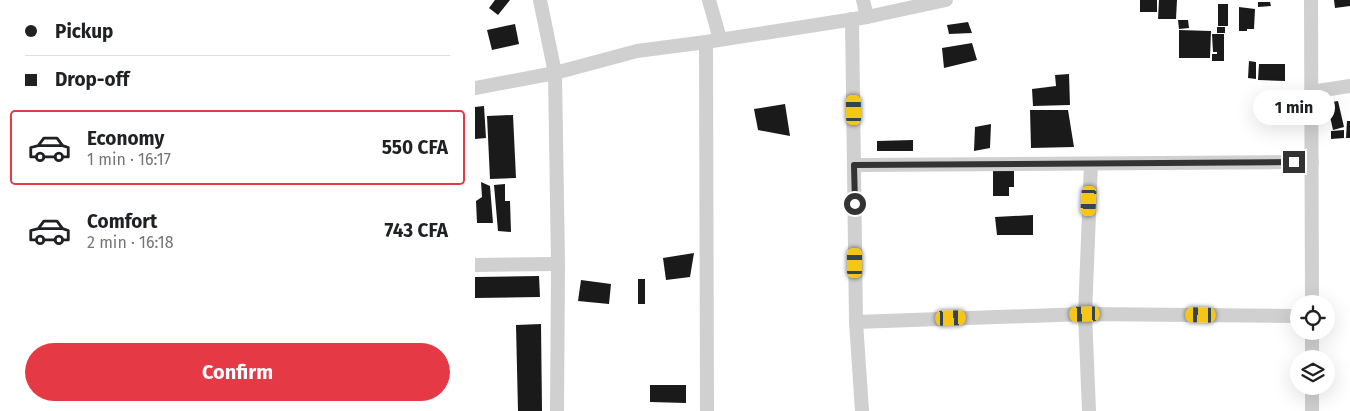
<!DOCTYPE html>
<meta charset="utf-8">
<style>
body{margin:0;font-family:"Fira Sans",sans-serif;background:#f2f2f2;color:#202124;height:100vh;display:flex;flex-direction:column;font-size:19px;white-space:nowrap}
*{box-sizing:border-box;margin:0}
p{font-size:16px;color:#757577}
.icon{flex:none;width:28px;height:28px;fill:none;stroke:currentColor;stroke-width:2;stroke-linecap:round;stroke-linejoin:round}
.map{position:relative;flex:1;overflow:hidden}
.panel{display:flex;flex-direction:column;background:#fff;width:475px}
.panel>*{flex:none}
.hud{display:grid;align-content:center;height:110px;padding:0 25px;background:#fff}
.controls{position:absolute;left:815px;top:295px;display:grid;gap:10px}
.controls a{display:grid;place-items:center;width:45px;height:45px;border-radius:50%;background:#fff;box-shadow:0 5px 20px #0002;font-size:25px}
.end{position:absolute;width:22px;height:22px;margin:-11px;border:6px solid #333;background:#fff;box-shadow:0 0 0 2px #fff}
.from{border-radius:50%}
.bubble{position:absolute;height:35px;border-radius:18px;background:#fff;box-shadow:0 5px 20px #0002;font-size:16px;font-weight:700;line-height:35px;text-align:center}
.car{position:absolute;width:15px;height:30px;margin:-15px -8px;border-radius:6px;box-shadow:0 0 4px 1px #0007;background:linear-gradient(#f5c518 24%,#345 0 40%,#f5c518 0 76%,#345 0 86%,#f5c518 0)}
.hud b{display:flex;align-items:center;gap:18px;height:48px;font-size:19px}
.hud b+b{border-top:1px solid #e0e0e0}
.hud i{width:12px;height:12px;background:#202124}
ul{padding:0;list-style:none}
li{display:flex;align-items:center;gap:15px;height:75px;margin:0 10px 8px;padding:0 15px;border:2px solid transparent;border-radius:5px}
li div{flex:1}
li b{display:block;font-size:19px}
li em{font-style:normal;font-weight:700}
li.selected{border-color:#e63946}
li>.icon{width:45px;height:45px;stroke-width:1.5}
.cta{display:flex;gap:10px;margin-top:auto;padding:10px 25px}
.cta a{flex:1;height:58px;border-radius:30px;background:#e63946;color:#fff;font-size:20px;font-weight:700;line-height:58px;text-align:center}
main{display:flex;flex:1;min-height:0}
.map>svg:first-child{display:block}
.building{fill:#1a1a1a}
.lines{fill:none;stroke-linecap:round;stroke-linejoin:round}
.street{stroke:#d0d0d0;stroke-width:14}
.route{stroke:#333;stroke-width:6}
</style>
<main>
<section class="panel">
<div class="hud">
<b><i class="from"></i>Pickup</b>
<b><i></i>Drop-off</b>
</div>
<ul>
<li class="selected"><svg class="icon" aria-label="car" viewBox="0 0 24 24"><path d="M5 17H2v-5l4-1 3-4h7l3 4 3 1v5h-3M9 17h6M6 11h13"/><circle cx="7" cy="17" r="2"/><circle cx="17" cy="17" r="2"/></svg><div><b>Economy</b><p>1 min · 16:17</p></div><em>550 CFA</em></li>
<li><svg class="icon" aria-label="car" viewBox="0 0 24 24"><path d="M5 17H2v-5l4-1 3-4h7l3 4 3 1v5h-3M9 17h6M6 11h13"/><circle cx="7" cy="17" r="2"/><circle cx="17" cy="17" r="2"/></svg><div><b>Comfort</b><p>2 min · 16:18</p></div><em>743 CFA</em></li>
</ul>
<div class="cta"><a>Confirm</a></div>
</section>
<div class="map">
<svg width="875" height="411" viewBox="0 0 875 411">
<rect width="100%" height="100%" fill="#fff"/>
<g class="building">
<polygon points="20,0 35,0 23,15 14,8"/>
<rect x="665" y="0" width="17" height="12"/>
<polygon points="684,0 702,0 701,19 683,19"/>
<polygon points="859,0 875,0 875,6 860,8"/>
<polygon points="783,2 795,2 796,6 783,7"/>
<rect x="743" y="4" width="10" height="22"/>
<polygon points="764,7 780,9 779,29 772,29 772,31 764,31"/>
<polygon points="703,20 713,20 714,28 704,29"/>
<polygon points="493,22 497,33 474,34 472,25"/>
<polygon points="40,24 44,44 17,50 12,30"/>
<rect x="742" y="27" width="8" height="6"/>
<polygon points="704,30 736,31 735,58 704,58"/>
<polygon points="737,34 749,34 749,61 737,61 737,54 742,54 742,52 738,52"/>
<polygon points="497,43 502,60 469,68 467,48"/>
<polygon points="774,61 781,62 781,79 773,78"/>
<polygon points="784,64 810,64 810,81 783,80"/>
<polygon points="594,74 595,105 558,106 557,89 581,86 580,75"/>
<polygon points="863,101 869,127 858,130 852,103"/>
<polygon points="310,104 315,136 283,130 279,109"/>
<polygon points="9,106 11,138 0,139 0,107"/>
<polygon points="555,110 593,110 599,147 556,148"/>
<polygon points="38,115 41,178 15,179 12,116"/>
<polygon points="872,121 875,121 875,138 871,138"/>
<polygon points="516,124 515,148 499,151 500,127"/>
<polygon points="869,130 869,138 856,139 856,131"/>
<polygon points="438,140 438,151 402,151 402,141"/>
<polygon points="518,169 539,169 539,187 534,187 534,196 518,196"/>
<polygon points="6,182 15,186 18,223 2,223 1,201 7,197"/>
<polygon points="30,184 30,201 35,201 36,232 23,231 19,185"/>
<polygon points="558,215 558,235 522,235 520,217"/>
<polygon points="219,253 215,277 191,280 188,258"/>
<polygon points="64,276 65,297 0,298 0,277"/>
<rect x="163" y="279" width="7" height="25"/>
<polygon points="106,280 136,284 134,304 103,301"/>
<polygon points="66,324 67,411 43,411 41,325"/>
<polygon points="175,385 211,385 211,403 175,402"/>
</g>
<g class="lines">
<g class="street">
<polyline points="65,0 80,73 83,264 82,411"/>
<polyline points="234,0 245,39"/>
<polyline points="388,0 392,17"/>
<polyline points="836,0 837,304"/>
<polyline points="377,19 381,322 387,411"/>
<polyline points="231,42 232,411"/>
<polyline points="0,88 80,73 162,51 231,42 392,17 471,0"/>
<polyline points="836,92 875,86"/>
<polyline points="379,165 837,162"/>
<polyline points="0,265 83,264"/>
<polyline points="381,322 610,314 824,316"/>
<polyline points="837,331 837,359"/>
<polyline points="837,386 837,411"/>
<polyline points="614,411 610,314 616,164"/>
</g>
</g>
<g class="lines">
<polyline class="route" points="380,204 379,165 819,162"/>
</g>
</svg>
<div class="controls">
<a><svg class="icon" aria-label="locate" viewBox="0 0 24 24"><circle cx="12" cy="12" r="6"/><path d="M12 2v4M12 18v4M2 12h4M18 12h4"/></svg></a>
<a><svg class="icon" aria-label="layers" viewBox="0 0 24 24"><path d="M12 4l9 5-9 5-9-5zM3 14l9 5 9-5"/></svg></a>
</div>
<i class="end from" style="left:380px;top:204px"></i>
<i class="end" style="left:819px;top:162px"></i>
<div class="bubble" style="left:778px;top:90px;width:82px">1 min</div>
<i class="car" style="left:379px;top:110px;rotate:359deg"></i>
<i class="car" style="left:614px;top:201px;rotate:183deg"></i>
<i class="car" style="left:380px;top:263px;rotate:0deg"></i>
<i class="car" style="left:610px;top:314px;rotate:268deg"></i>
<i class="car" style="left:726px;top:315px;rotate:271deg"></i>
<i class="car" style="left:476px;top:318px;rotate:88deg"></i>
</div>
</main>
